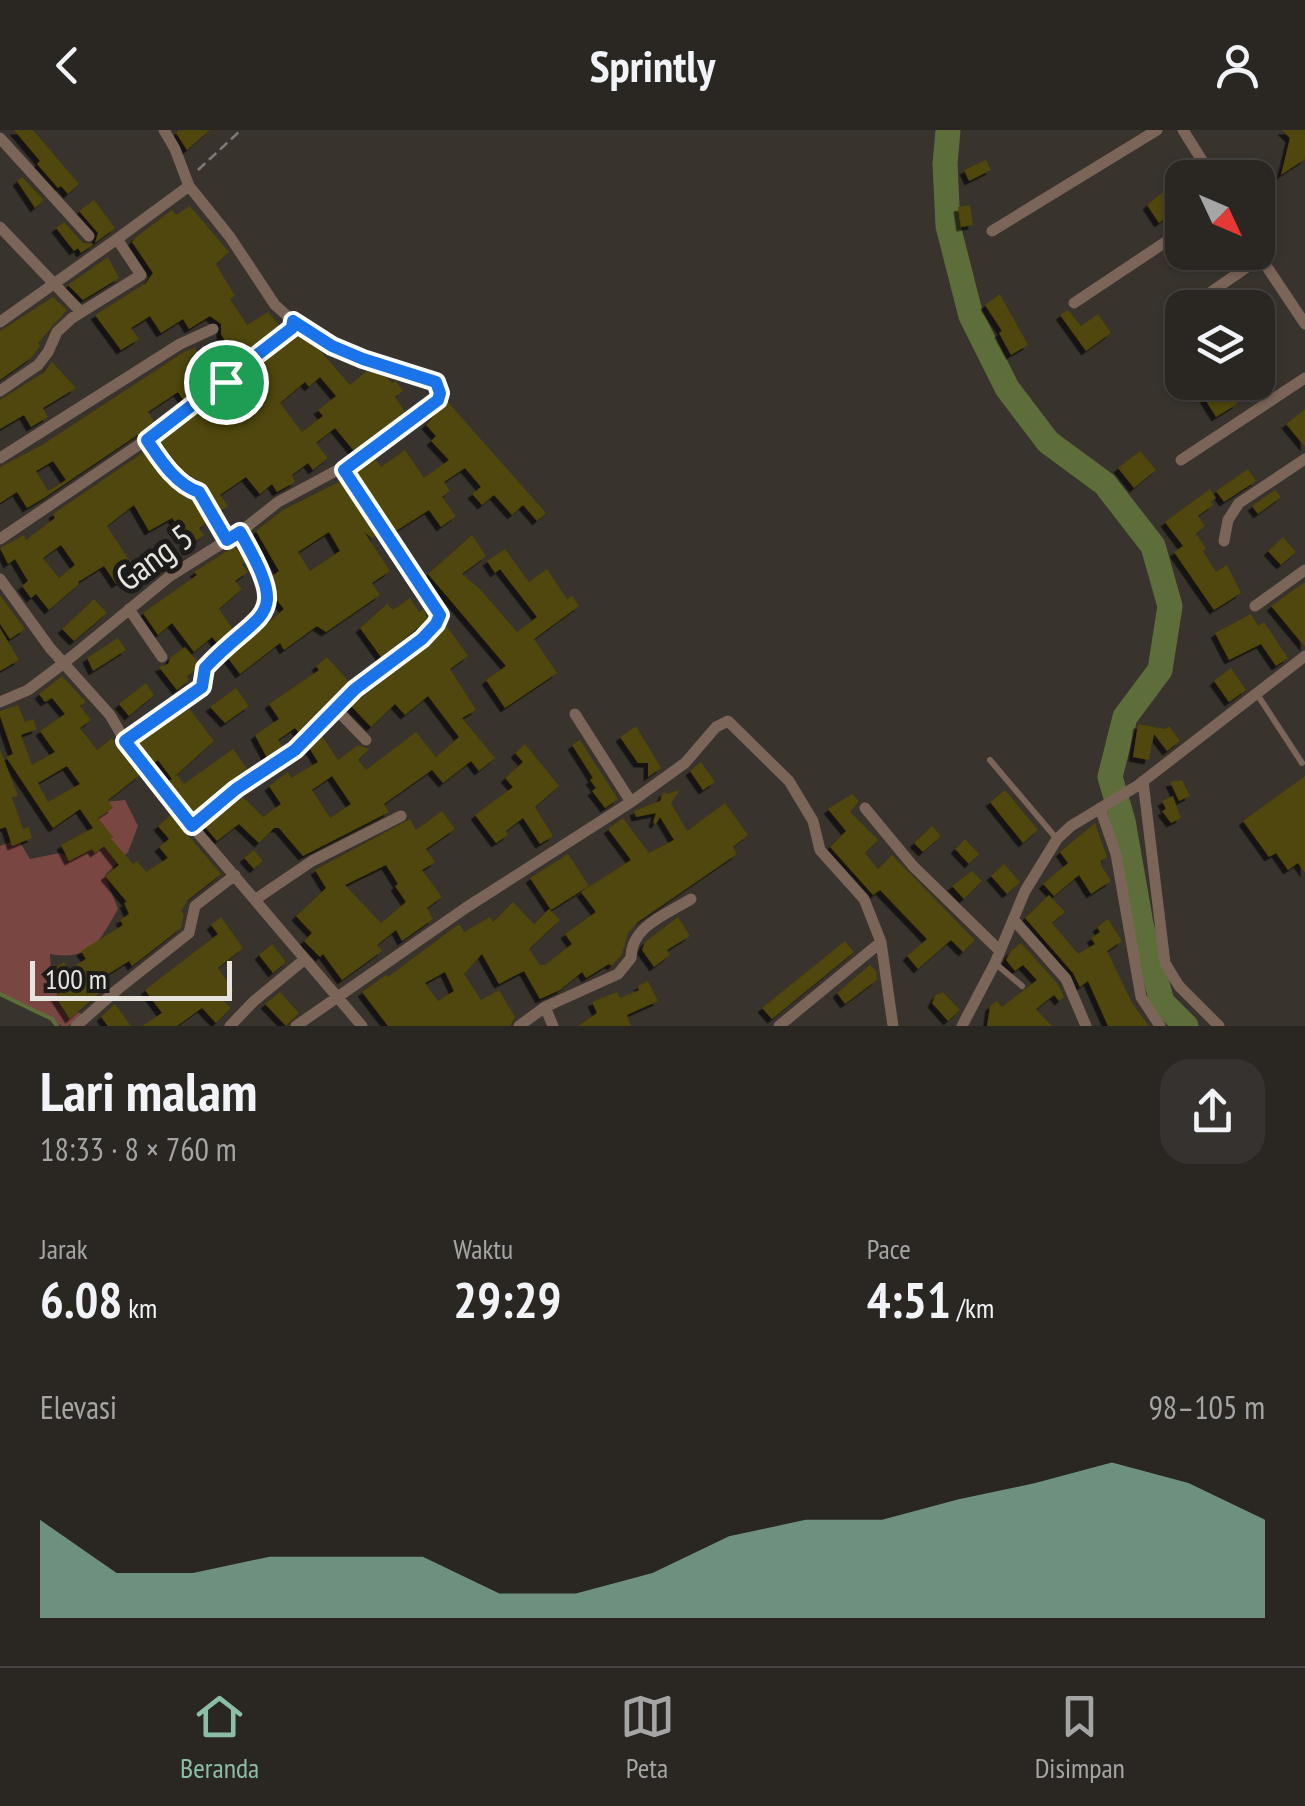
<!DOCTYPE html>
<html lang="id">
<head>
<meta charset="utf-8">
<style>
  :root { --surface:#2a2622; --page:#36322f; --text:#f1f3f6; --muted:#a5a5a5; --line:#464340; --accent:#8abfa5 }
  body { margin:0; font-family:"PT Sans Narrow",sans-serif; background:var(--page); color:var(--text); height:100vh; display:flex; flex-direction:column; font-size:38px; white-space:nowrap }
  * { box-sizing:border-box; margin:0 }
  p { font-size:32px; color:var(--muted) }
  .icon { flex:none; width:55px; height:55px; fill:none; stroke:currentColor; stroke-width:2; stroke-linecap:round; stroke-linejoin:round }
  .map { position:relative; height:896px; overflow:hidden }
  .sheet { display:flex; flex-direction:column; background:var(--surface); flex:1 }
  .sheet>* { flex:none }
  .needle { width:65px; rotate:134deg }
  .controls { position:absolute; left:1165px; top:30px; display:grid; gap:20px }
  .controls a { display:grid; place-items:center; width:110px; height:110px; border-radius:20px; background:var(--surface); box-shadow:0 2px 8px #0004,0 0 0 2px var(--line); font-size:50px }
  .scale { position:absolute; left:30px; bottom:25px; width:202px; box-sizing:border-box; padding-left:10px; border:5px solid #e7e4e0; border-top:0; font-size:28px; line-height:35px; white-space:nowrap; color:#e7e4e0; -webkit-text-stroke:8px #1d1b19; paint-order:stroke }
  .pin { position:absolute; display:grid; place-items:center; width:85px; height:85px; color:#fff; margin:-42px; border:5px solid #fff; border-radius:50%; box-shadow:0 2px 10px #0007 }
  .round { display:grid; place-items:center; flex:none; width:105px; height:105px; border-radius:30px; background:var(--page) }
  .summary { display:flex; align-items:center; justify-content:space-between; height:170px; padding:0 40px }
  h1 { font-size:55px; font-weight:800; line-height:75px }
  .figures { display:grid; grid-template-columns:repeat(3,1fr); gap:15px; height:170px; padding:10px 40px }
  .figures div { display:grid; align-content:center }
  .figures b { font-size:50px; font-weight:800 }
  .figures small { font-size:28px; font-weight:400 }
  .figures p { font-size:28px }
  .chart { height:280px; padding:20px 40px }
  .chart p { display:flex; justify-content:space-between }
  .chart svg { width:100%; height:180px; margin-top:10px; fill:var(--accent); opacity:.7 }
  header { display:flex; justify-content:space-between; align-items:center; height:130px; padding:0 40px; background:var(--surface); font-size:45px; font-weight:800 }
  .menu { display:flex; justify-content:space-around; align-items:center; height:140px; border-top:2px solid var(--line); background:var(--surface); font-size:28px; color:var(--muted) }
  .menu a { display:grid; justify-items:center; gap:5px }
  .menu .current { color:var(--accent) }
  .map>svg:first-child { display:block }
  .green { fill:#7a4642 }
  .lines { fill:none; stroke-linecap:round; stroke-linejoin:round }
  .stream { stroke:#5e6e3a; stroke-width:4 }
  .river { stroke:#5e6e3a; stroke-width:25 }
  .building { fill:#504607; fill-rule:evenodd; filter:url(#shadow) }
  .path { stroke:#7e7a75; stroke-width:2.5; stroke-dasharray:10 5; stroke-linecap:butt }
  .lane { stroke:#7b6458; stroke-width:6 }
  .street { stroke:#7b6458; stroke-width:11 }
  .route-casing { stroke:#fff; stroke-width:20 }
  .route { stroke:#1a73e8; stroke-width:12 }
  .labels { text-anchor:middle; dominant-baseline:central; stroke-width:10; stroke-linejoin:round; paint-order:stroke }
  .street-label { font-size:35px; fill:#e7e4e0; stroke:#1d1b19 }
</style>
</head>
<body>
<header><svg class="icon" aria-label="back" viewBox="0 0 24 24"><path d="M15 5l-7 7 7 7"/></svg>Sprintly<svg class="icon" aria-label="person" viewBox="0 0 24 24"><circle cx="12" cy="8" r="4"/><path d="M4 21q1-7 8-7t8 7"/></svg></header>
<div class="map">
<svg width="1305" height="896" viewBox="0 0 1305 896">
  <defs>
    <filter id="shadow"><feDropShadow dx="-4.5" dy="4.5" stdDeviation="0" flood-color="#0009"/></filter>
  </defs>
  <rect width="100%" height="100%" fill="#38332d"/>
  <!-- green -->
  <path class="green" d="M 125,670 L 138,696 L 128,722 L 105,745 L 118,779 C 99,812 91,831 50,824 L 52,857 L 82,885 L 68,896 L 62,896 L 0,864 L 0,716 L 18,709 L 30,729 L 60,723 L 73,729 L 113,707 L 98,692 L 105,672 Z"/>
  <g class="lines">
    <!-- stream -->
    <path class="stream" d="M 0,864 L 52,889 L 57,896"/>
    <!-- river -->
    <path class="river" d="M 948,0 L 945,34 L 948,96 L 971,186 L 1007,258 L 1048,312 L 1105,354 L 1153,416 L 1170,476 L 1160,540 L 1125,587 L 1110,647 L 1123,691 L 1141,794 L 1162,872 L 1186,896"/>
  </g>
  <!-- building -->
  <path class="building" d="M 14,0 L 33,0 L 79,54 L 68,64 L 61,56 L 58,58 L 37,34 L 40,31 Z
    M 179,0 L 210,0 L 187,20 L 176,3 Z
    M 1282,0 L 1305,0 L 1305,29 L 1281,45 L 1290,8 Z
    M 986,30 L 991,40 L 969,51 L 964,40 Z
    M 22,47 L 44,70 L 35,78 L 17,51 Z
    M 1163,62 L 1174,82 L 1159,93 L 1147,75 Z
    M 94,70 L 115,98 L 95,113 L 98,103 L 79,81 Z
    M 970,75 L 973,95 L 961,97 L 958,77 Z
    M 190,76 L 229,122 L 216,134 L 235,166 L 230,169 L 247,195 L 268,182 L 280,196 L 216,245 L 214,241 L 193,254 L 197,260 L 184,271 L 178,262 L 148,282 L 155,293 L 44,368 L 27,378 L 17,362 L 0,373 L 0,337 L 42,315 L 184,222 L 195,218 L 201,227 L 226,213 L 221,204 L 221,194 L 210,186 L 189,199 L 183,189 L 161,203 L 150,186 L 131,198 L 139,209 L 121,220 L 95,185 L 146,153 L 153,143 L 132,112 L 136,107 L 172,80 L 176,85 ZM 53,331 L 66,350 L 48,361 L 36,341 Z
    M 64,92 L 83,113 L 94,114 L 81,123 L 78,118 L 74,121 L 56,98 Z
    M 108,127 L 119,148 L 83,170 L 68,155 Z
    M 1000,164 L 1028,215 L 1011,225 L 999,203 L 1002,201 L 985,175 Z
    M 53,167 L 67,180 L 38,213 L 40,216 L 31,228 L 0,250 L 0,201 Z
    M 1068,180 L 1081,196 L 1098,184 L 1111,203 L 1086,221 L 1060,185 Z
    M 298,205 L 317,217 L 350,255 L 368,240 L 386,246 L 392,253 L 396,251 L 403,261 L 395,267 L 406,283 L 354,321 L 335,298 L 316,313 L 328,328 L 313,340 L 308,333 L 292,345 L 295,352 L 277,362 L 272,354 L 260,364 L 246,347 L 220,365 L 228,376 L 221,381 L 206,356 L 182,340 L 160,312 L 204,278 L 207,283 L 226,269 L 223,265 ZM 320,247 L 336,266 L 318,280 L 323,286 L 302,302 L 280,273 L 305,252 L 309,257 Z
    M 52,232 L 76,258 L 43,278 L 48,287 L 31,297 L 24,285 L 0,299 L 0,270 L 43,243 Z
    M 1213,252 L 1223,252 L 1237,274 L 1216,287 L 1200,261 Z
    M 447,271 L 546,383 L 537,391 L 523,375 L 512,385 L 494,365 L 482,375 L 472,364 L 481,357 L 465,338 L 444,352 L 450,361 L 442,367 L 456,386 L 441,397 L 429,380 L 396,401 L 357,342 L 376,330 L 381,337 L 405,320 L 424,348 L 449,330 L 431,311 L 436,306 L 426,295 Z
    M 1305,279 L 1305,317 L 1286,294 Z
    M 1140,321 L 1156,340 L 1134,358 L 1118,338 Z
    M 144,322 L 169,354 L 192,369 L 206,393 L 199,398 L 204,405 L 191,415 L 172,388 L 149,401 L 134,375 L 107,396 L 136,441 L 116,454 L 104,436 L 78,452 L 79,454 L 49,480 L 36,464 L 31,468 L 22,456 L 28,451 L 15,429 L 8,434 L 0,418 L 24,405 L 26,410 L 55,388 L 53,384 ZM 61,415 L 75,435 L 59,448 L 43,428 Z
    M 1248,339 L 1256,351 L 1224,372 L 1216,361 Z
    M 341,351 L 376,406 L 373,408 L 365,403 L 390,441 L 372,453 L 380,465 L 326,502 L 317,496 L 284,520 L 280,513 L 240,544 L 228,528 L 284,479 L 276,469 L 272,446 L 279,441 L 256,401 L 283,380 ZM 329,402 L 340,421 L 310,441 L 298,422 Z
    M 1210,359 L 1216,368 L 1211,371 L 1213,375 L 1198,386 L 1205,396 L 1196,404 L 1206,418 L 1203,421 L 1216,442 L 1227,435 L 1241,463 L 1214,480 L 1174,422 L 1183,416 L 1165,392 Z
    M 1275,360 L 1281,367 L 1258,384 L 1252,376 Z
    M 472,405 L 486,426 L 462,444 L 480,459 L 517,502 L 537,487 L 500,439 L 495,443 L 487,431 L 505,419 L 529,452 L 547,439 L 567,469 L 572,466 L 579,476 L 534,509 L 557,543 L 505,578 L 486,550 L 506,536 L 428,444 Z
    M 1283,407 L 1296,422 L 1281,435 L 1268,421 Z
    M 235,416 L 246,432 L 242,434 L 248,442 L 235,451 L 242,459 L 219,479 L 233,499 L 217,513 L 212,507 L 194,522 L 172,493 L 158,505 L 143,483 L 197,445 L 194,442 Z
    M 1305,452 L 1305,517 L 1271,476 Z
    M 0,465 L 25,499 L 10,509 L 0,494 Z
    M 410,468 L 419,482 L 424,479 L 428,490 L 378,530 L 381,527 L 360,498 L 387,474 L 393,480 Z
    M 94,469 L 107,483 L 74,511 L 62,499 Z
    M 1251,484 L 1258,496 L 1264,492 L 1288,528 L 1276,536 L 1261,514 L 1229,530 L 1215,503 Z
    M 446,495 L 468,526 L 450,539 L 476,580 L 462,588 L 495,628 L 479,641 L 471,631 L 443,653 L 432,640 L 384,674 L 389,682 L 303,726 L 279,698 L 274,698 L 259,713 L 239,694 L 217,711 L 205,697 L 243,667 L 263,687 L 281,674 L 269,656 L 288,642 L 291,648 L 318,632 L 310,619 L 322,606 L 338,630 L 358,615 L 369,619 L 358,630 L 366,640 L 416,602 L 436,627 L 459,607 L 428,566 L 405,585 L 395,574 L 371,597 L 351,576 L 428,516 ZM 332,646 L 351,674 L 330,688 L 312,660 Z
    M 0,498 L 19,530 L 0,541 Z
    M 118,508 L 126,520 L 93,541 L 87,528 Z
    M 185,517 L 198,532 L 195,540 L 187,547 L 189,550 L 177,560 L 159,537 L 168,534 L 171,527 Z
    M 327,527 L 349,552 L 299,603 L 295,598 L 278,610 L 283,617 L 267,628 L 255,605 L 279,589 L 269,574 L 319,540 L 316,536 Z
    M 1231,538 L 1246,560 L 1229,572 L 1214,551 Z
    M 62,546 L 86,572 L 80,576 L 91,590 L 80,598 L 97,620 L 112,608 L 140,645 L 108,670 L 113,678 L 98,688 L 113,707 L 111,709 L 133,734 L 137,731 L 146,742 L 168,728 L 159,717 L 169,709 L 158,696 L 171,685 L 221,744 L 188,770 L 181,781 L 184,784 L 181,798 L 132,836 L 129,831 L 97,851 L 103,860 L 70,889 L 55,866 L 63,861 L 50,841 L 64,832 L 68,840 L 86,829 L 81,821 L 123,795 L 120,790 L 129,784 L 124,773 L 127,772 L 105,746 L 119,735 L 104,716 L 95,723 L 92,719 L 69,731 L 61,715 L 93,698 L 80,679 L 53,698 L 6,627 L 13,624 L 0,586 L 0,581 L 18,575 L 25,592 L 33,589 L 37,599 L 21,605 L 32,635 L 55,622 L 40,601 L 65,584 L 52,568 L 45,572 L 39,564 ZM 67,636 L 80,654 L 48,672 L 38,653 Z
    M 146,553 L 154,565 L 129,586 L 119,574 Z
    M 236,558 L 249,576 L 225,593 L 210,577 Z
    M 189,578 L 214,611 L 173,648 L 177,645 L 184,654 L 233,619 L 248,640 L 193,683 L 169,651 L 172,649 L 158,630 L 154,633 L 139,613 Z
    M 1138,594 L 1165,599 L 1169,596 L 1180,611 L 1167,621 L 1154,604 L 1149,630 L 1133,627 Z
    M 636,596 L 661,638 L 648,647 L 648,633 L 638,633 L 620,607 Z
    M 580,610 L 618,669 L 605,678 L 592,661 L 596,658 L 590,650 L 593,648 L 572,615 Z
    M 525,614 L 559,656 L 535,677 L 553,706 L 540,714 L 523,688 L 506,701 L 508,705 L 496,713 L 475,685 L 513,657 L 505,648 L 523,632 L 515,623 Z
    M 0,619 L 18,666 L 12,667 L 23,699 L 29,697 L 32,708 L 12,716 L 6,697 L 0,699 Z
    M 701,632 L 715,652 L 703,660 L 690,641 Z
    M 1305,646 L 1305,743 L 1298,733 L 1288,740 L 1276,723 L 1269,727 L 1243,691 Z
    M 1182,650 L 1190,666 L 1179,671 L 1170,652 Z
    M 680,660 L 671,673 L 687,701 L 725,673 L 748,705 L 733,717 L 737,724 L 638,792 L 628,803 L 622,824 L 612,836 L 609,834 L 586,848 L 582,842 L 560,860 L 540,869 L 524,841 L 499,854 L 482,824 L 464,844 L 481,870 L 499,860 L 515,887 L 510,896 L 388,896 L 362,862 L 386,845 L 388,847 L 459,794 L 464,802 L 490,787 L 493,792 L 513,772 L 534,794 L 549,779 L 560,790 L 529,819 L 540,835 L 545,835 L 572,814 L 565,804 L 596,782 L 581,762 L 631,730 L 608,699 L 623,688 L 649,723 L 674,710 L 660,687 L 656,694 L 653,693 L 656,683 L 636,687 L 634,681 L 660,671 L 664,661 L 666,664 ZM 445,842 L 454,861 L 438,871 L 425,853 Z
    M 1005,660 L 1038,700 L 1023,713 L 990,672 Z
    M 852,664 L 859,671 L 850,682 L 878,710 L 865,723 L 878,739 L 892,725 L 975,810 L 963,822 L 951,810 L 918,839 L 907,826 L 927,809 L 880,760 L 873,765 L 830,717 L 846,701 L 828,679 Z
    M 1173,666 L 1181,688 L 1171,693 L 1162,681 L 1166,679 L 1162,671 Z
    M 442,681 L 455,699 L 426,719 L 435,732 L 422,740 L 442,767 L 427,778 L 433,789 L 402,811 L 396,800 L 377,815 L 382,821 L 342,850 L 323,824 L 320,827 L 304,811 L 312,803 L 296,786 L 326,758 L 315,740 L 410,689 L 416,700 ZM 386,735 L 398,754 L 395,756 L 406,772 L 381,793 L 345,755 Z
    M 1095,693 L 1107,727 L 1101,731 L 1101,735 L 1111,751 L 1091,764 L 1079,745 L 1054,766 L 1043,754 L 1068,733 L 1060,722 Z
    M 932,696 L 941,706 L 923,722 L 914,713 Z
    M 965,709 L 979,724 L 969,734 L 955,719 Z
    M 254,720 L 263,731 L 254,739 L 244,728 Z
    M 568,724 L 589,756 L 551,780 L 530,748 Z
    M 1004,734 L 1020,752 L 1007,764 L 991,746 Z
    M 972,741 L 982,751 L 964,769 L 952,756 Z
    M 1049,765 L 1065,782 L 1052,793 L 1078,824 L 1095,814 L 1091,808 L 1100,802 L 1097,797 L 1108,789 L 1122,811 L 1107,821 L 1132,873 L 1149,896 L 1108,896 L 1088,851 L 1080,857 L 1073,843 L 1025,788 Z
    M 221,787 L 243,818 L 218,838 L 234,861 L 222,869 L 231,878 L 216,893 L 202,878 L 177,896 L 142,896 L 162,883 L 145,860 L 218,804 L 211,795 Z
    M 678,787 L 690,806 L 667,820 L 670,825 L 654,837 L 642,820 L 645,812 Z
    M 845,811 L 854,822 L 772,889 L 762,878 Z
    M 1021,813 L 1058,854 L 1064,867 L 1059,871 L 1054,865 L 1036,879 L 1052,896 L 987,896 L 990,876 L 997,871 L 1002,877 L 1037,850 L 1023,835 L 1015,841 L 1006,830 L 1010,822 Z
    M 272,814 L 286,832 L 273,843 L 259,825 Z
    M 870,835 L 876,841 L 877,850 L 845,874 L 837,863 Z
    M 648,851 L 658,871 L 627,885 L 631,896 L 578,896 L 597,883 L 592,872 L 617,862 L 620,868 L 639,860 L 638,856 Z
    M 280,862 L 299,883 L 286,896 L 265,874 Z
    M 943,862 L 960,880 L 948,891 L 932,873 L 936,865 Z
    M 115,874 L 131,896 L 108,896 L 101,887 Z"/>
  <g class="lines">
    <!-- path -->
    <path class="path" d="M 198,40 L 241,0"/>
    <!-- lane -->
    <path class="lane" d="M 1257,564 L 1302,633
      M 990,630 L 1056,708
      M 996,834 L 1022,856"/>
    <!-- street -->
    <path class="street" d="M 1183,0 L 1213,48
      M 0,8 L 89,106
      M 0,97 L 81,182
      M 992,101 L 1157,0
      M 1257,122 L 1305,194
      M 1074,173 L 1182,101
      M 1188,178 L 1260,128
      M 0,192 L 117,109
      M 0,261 L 38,235 L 48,222 L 57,202 L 72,188 L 141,145 L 117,109 L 189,56
      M 147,310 C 160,329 175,354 199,362 L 227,410
      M 0,328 L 180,214 L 213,199
      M 1181,330 L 1305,248
      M 0,409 L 165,297 L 292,198 L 293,191 L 275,175 L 230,107 L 189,56 L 175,19 L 164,0
      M 1224,411 L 1228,390 L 1239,373 L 1305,329
      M 0,449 L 50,518 L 110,585 L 125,611 L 192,696 L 362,896
      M 1255,476 L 1305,440
      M 129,479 L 162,527
      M 0,572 L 28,560 L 64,533 L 170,446 L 240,402 L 278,372 L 371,322 L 438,270 L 440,263 L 436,252 L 363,229 L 333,215 L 293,191
      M 337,580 L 366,610
      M 575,584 L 631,672
      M 125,611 L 203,557 L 205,538 C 263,476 292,492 240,402
      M 1143,651 L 1165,833 L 1179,856 L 1219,896
      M 865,678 L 913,736 L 1000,821
      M 1100,678 L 1116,724 L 1141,867 L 1160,896
      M 192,696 L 237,659 L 295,620 L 355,559 L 422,509 L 436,495 L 439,485 L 344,339
      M 256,769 L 312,731 L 401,686
      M 1013,789 L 1066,849 L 1086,896
      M 545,877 L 553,896
      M 76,896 L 118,859 L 189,803 L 195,776 L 235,745
      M 230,896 L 254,871 L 305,829
      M 296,896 L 467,777 L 631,672 L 685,633 L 716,597 L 728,591 L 789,651 L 813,691 L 820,720 L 864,769 L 881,812 L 893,896
      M 519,896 L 545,877 L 618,844 L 631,828 C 631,796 667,784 691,769
      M 779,896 L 881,812
      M 962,896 L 995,833 L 1025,761 L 1057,709 L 1071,696 L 1137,656 L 1305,526"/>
  </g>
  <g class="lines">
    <defs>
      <path id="route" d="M 293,191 L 332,216 L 363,229 L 436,252 L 440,263 L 438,270 L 344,340 L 440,485 L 436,494 L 422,509 L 355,559 L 295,620 L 236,659 L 192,696 L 125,611 L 202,557 L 205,538 C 263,476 292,493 240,402 L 227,410 L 199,362 C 175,354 160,329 147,310 L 292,198 Z"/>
    </defs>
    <!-- route casing -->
    <use href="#route" class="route-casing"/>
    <!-- route -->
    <use href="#route" class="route"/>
  </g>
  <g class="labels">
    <!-- street labels -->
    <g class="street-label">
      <text transform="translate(154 427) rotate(-36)">Gang 5</text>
    </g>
  </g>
</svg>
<div class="controls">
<a><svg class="needle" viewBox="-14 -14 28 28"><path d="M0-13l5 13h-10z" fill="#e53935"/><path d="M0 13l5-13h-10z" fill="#a5a5a5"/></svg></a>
<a><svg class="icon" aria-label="layers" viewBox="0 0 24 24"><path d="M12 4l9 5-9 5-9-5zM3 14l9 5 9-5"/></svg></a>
</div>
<div class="scale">100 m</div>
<div class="pin" style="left:226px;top:252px;background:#1e9e55"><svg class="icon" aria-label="arrive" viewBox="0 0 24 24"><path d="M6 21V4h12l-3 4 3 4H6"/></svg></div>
</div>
<section class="sheet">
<div class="summary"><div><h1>Lari malam</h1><p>18:33 · 8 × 760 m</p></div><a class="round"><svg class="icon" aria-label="share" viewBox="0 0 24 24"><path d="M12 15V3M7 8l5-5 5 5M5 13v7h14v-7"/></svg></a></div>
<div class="figures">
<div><p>Jarak</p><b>6.08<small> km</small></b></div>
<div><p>Waktu</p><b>29:29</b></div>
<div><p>Pace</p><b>4:51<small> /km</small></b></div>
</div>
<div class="chart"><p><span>Elevasi</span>98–105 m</p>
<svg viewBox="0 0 160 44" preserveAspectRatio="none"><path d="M0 44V20L10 33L20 33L30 29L40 29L50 29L60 38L70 38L80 33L90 24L100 20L110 20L120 15L130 11L140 6L150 11L160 20V44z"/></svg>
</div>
</section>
<nav class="menu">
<a class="current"><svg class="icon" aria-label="home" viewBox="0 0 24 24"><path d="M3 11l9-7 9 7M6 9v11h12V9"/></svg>Beranda</a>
<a><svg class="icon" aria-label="map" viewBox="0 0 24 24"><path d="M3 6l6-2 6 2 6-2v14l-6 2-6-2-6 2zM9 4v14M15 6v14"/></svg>Peta</a>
<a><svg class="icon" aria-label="saved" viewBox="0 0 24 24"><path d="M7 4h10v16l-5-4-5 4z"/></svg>Disimpan</a>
</nav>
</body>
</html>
